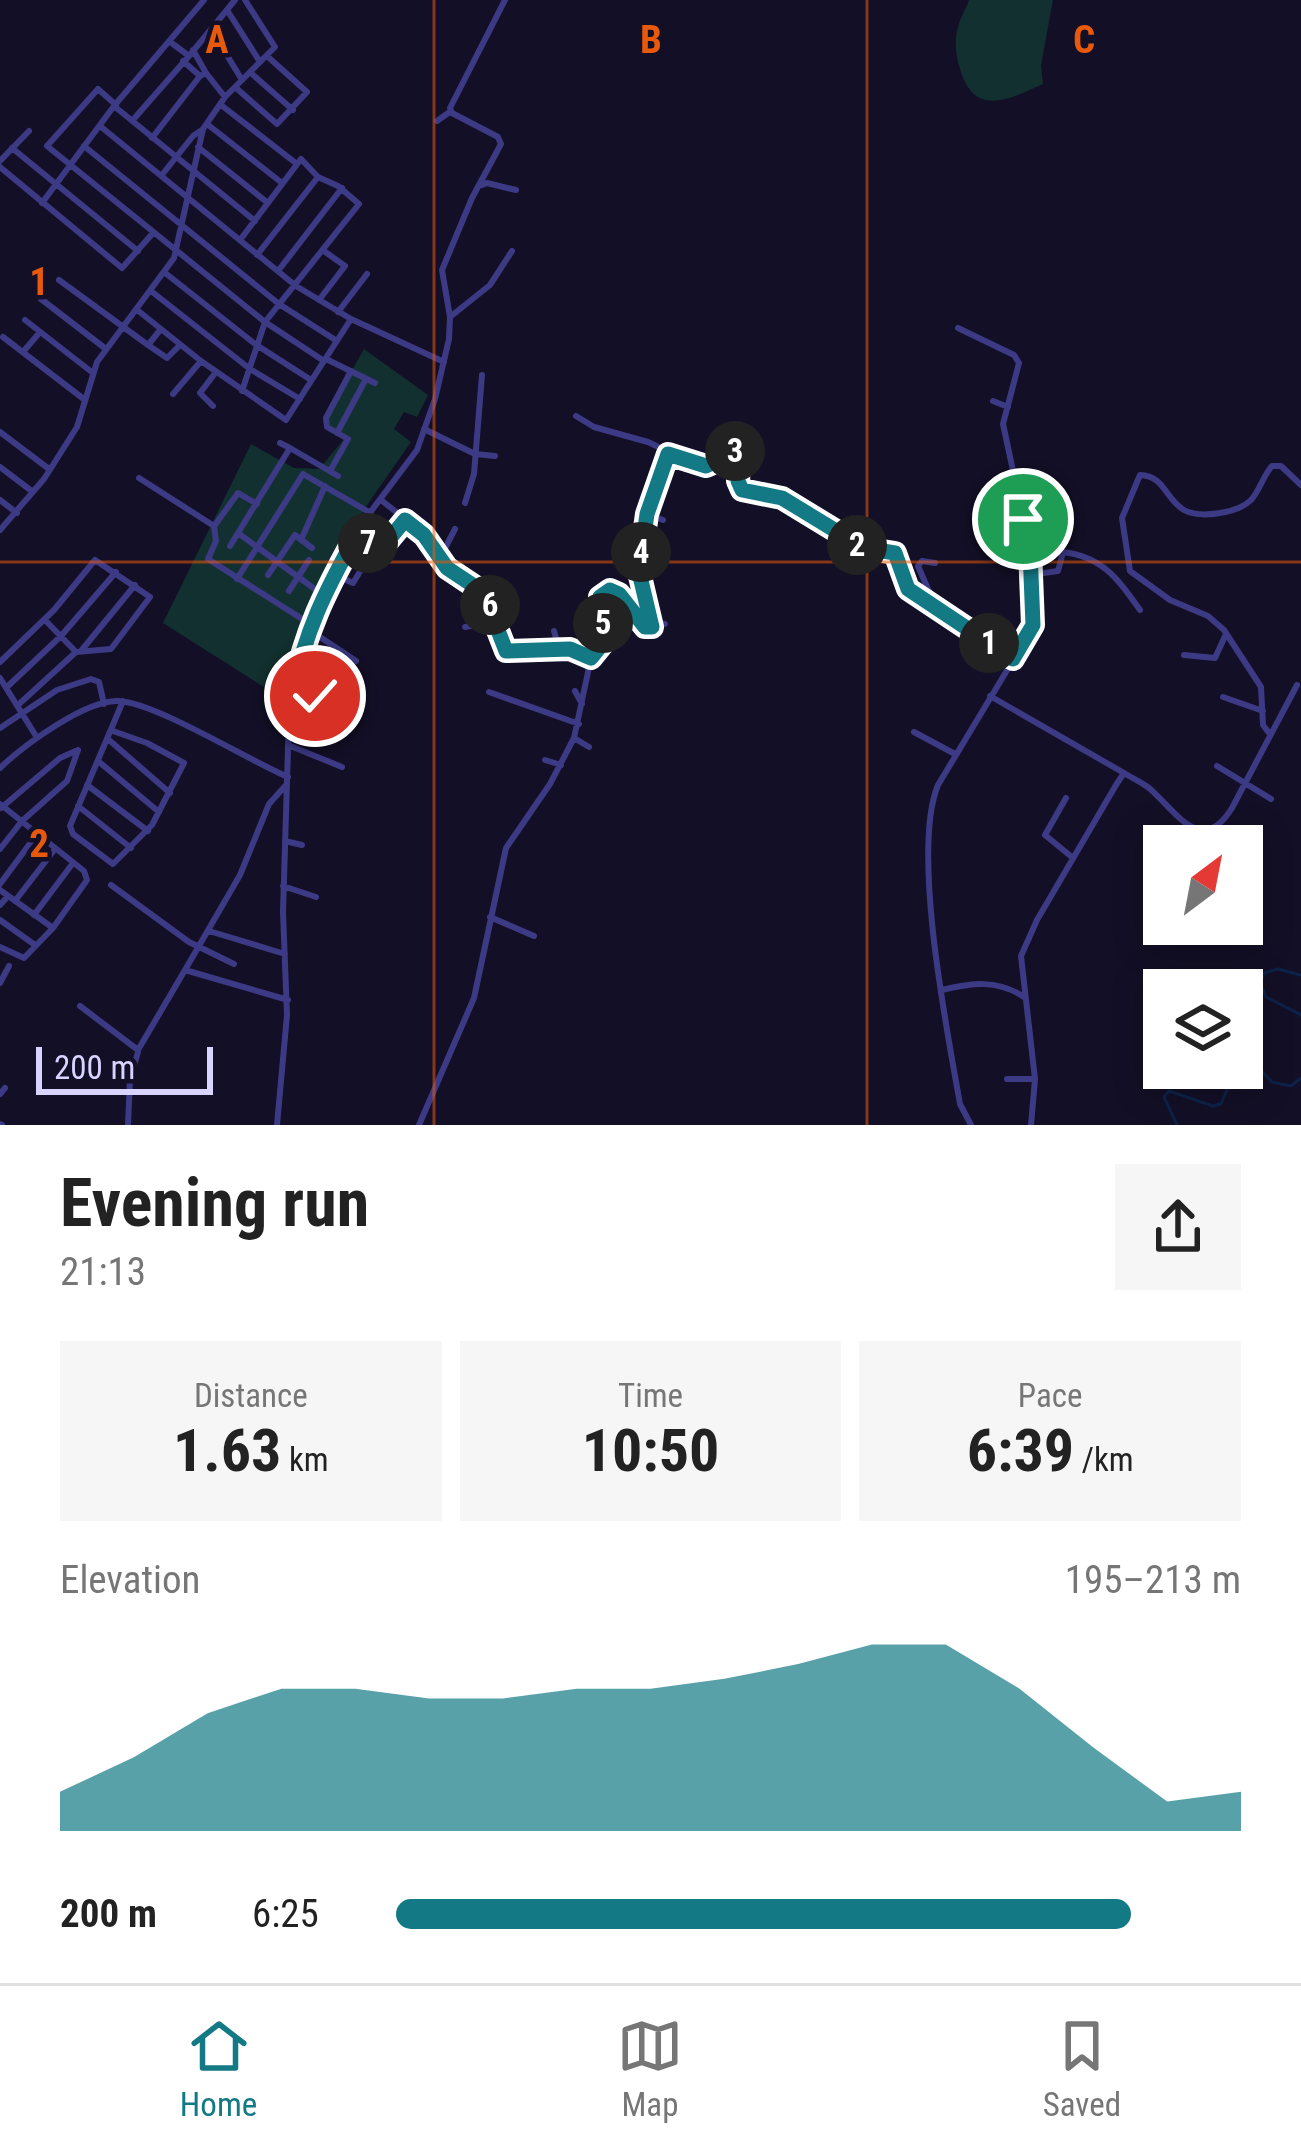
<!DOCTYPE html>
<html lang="en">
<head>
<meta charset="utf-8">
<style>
  :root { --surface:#fff; --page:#f6f6f6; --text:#222; --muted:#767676; --line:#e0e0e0; --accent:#137a85 }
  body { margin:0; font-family:"Roboto Condensed",sans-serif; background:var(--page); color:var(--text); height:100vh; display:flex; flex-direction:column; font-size:45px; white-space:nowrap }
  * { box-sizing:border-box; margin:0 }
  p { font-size:39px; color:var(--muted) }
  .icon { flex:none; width:66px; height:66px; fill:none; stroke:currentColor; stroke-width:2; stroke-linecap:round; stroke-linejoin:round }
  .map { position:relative; height:1125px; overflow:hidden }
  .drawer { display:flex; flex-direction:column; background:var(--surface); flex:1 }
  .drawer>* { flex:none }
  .needle { width:78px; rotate:32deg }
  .controls { position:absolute; left:1143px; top:825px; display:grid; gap:24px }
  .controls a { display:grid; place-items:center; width:120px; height:120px; border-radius:0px; background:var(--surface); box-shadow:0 6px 30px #0003; font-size:60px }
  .scale { position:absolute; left:36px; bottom:30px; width:177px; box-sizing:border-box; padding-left:12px; border:6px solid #d9d4ff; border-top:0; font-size:33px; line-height:42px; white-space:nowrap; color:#d9d4ff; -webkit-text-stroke:9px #130f26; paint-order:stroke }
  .pin { position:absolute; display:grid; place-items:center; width:102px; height:102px; color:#fff; margin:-51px; border:6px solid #fff; border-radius:50%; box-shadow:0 3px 12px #0007 }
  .km { position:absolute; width:60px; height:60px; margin:-30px; border-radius:50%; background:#222; color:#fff; font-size:33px; line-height:60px; text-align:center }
  .round { display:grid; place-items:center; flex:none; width:126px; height:126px; border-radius:0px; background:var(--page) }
  .summary { display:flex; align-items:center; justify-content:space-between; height:204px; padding:0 60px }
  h1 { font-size:66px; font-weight:700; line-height:90px }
  .stats { display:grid; grid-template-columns:repeat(3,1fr); gap:18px; height:204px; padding:12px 60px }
  .stats div { display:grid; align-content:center; border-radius:0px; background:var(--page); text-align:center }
  .stats b { font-size:60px; font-weight:700 }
  .stats small { font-size:33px; font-weight:400 }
  .stats p { font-size:33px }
  .chart { height:336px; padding:24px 60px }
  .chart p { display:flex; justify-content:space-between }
  .chart svg { width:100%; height:216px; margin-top:12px; fill:var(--accent); opacity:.7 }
  ul { padding:0 60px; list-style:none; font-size:39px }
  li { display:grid; grid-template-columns:192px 144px 1fr; align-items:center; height:90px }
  li i { height:30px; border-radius:15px; background:var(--accent) }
  .menu { display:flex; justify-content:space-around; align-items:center; height:168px; border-top:3px solid var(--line); background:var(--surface); font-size:33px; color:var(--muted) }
  .menu a { display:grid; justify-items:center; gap:6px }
  .menu .active { color:var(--accent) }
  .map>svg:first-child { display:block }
  .green { fill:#12302f }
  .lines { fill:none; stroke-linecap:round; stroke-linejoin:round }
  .stream { stroke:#0c2248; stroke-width:3 }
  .street { stroke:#3d3a85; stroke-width:6 }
  .route-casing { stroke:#fff; stroke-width:24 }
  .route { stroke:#137a85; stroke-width:15 }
  .grid { fill:none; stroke:#e8590c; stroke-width:3; stroke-opacity:0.55 }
  .grid-label { font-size:39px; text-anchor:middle; font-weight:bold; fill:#e8590c; stroke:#130f26; stroke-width:9; stroke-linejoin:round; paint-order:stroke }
</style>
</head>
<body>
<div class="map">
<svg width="1301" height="1125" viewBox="0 0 1301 1125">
  <rect width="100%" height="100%" fill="#130f26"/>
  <!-- green -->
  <path class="green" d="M 969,0 L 1053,0 L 1041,65 L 1043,84 C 1012,98 977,117 962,75 C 957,60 953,44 958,27 C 960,18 966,9 969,0 Z
    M 364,349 L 428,395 L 417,417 L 404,412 L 394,429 L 411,442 L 365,508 L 270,691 L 163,623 L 251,444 L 294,468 L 319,469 L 345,438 L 323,422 Z"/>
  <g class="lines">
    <!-- stream -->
    <path class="stream" d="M 1301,975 L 1278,969 L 1264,973 L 1260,982 L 1266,997 L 1301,1015
      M 1177,1125 L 1164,1097 L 1169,1091 L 1213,1106 L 1221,1104 L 1232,1079 L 1259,1068 L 1272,1082 L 1291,1086 L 1301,1078"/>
    <!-- street -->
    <path class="street" d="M 227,10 L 260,62
      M 211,29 L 242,80
      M 169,41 L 189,56 L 235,0
      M 193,50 L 206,73
      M 183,61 L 200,76 L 206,73 L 225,97
      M 251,73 L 293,110
      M 235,87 L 277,124 L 307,92 L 267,56
      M 116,105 L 98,89 L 47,146 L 265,322 L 324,361
      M 221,105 L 297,164
      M 114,106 L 255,221
      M 132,121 L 189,56
      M 437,121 L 451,111
      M 207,124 L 282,183
      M 100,126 L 296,286 L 351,319 L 444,362
      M 152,138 L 200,76
      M 84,146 L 279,304 L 337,341
      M 198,147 L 268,203
      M 12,148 L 138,251
      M 0,161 L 29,131
      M 0,167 L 122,268 L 153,233
      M 161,176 L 193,136 L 202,130
      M 482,185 L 487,183 L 516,190
      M 42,203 L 114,106 L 204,0
      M 240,240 L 301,159 L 318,177 L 338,186 L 359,204 L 265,322 L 242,391
      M 257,255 L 318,177
      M 278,271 L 342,188
      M 164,272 L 255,344 L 311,380
      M 59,280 L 148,345 L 161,329
      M 151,291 L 250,369 L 300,399
      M 41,299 L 106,349
      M 319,300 L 345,266 L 324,251
      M 136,309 L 201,361 L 286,420 L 351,319
      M 338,312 L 367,274
      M 450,317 L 490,285 L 512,251
      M 25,320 L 93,373
      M 958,328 L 1014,355 L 1019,363 L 1003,424 L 1030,550 L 1033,627 L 938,785 C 911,850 947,1030 960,1104 L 971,1125
      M 3,337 L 85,400
      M 148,345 L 167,358 L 180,345
      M 23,352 L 40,332
      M 326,359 L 375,383
      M 173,394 L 201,361
      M 993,401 L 1008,407
      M 213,406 L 200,393 L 216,372
      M 576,416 L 594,427 L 648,442 L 698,466 L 715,464 L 739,451 L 738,481 L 742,490 L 782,498 L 864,548 L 895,553 L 908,589 L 1013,659
      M 424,429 L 475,454 L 495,456
      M 0,432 L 49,469
      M 337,433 L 366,379
      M 290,448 L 338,476
      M 0,467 L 33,492
      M 330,471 L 348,439 L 327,427 L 326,418 L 351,371
      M 139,478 L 214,526 L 216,541 L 208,559 L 310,624
      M 0,500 L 17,513
      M 381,500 L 424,534 L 448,570 L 483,592 L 506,651 L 570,649 L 591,658
      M 465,503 L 474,474 L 482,375
      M 647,514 L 663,520
      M 215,525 L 238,493 L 257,504
      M 0,530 L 44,479 L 77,427 L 97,362 L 174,258 L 203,129 L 225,97 L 275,47 L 245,0
      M 238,533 L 290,448 L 280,443
      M 1012,533 L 1026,534
      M 301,540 L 325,486
      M 353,541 L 364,547 L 371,539 L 384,544 L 405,520
      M 230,546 L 238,533 L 323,595
      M 440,558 L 455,529
      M 268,575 L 295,535 L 312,548
      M 335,575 L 353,583 L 361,570
      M 1029,575 L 1058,571 L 1063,552 C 1103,557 1118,579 1140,610
      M 237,579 L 303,474 L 369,512
      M 289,591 L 309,560
      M 929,604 L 931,596 L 918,566 L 922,561 L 935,563
      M 494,612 L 508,611
      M 45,620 L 76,652
      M 654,622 L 639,572 L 647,514 L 668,454
      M 465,627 L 497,621
      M 308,629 L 356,661
      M 554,631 L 556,638 L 567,647
      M 81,651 L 135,585
      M 1184,655 L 1215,658 L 1226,634
      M 0,662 L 54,610 L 95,560 L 150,597 L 111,649 L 76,652 L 18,705
      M 0,678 L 36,736
      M 7,687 L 61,636 L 116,572
      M 293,691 L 316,696 L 320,673
      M 575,691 L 582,704
      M 489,692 L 579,724
      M 990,696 L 1124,773
      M 1223,697 L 1263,711
      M 0,728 L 57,690 L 91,679 L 99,682 L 104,704
      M 113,731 L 147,743 L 184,763 L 152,825 L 113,864 L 73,834 L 70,826 L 123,701
      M 914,732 L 955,754
      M 1269,733 L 1263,725 L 1261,687 L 1224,630 L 1208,616 L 1170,600 L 1130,571 L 1122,518 L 1140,475 C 1165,476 1165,499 1184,510 C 1200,519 1238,513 1251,500 C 1260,490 1263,476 1272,466 L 1281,466 L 1301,485
      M 574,738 L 589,747
      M 109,740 L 170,793
      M 288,745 L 342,767
      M 545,760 L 561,765
      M 98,761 L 159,812
      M 1217,766 L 1271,799
      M 0,768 C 23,746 86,699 119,701 C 156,703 248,760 288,777
      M 87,785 L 148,831
      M 1066,798 L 1045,835 L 1073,858
      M 0,804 L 84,871 L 87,880 L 53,928 L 24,958 L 0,947
      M 78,806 L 131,848
      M 1,808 L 60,758 L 78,750
      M 285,841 L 302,845
      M 0,849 L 22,821 L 67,781 L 78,750
      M 0,884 L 37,834
      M 111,885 L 189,942 L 234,964
      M 283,886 L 316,897
      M 0,890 L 53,928
      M 15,901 L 55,849
      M 0,905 L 8,896
      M 34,915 L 73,863
      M 490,917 L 534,936
      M 0,920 L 35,945
      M 209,931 L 285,954
      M 185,970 L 240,875 L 269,804 L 286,785
      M 0,983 L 9,966
      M 942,990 C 972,983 997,979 1024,997
      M 80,1006 L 138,1050 L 185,970 L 288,1000
      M 1007,1079 L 1035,1079
      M 0,1094 L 5,1088
      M 0,1124 L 2,1125
      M 128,1125 L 130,1079 L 138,1052
      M 277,1125 L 287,1015 L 283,912 L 289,716 L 297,673 L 310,624 L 323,595 L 363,522 L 417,450 L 435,399 L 449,339 L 450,317 L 442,270 L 472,198 L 501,144 L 498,137 L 452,113 L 450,108 L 505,0
      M 419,1125 L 474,998 L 506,848 L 550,784 L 574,738 L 591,658 L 603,642 L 602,594 L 610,590 L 619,594 L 645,627 L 650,628 L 654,622 L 665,624
      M 1031,1125 L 1035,1079 L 1021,956 L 1037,920 L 1116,785 L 1124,773 C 1132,778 1141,782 1149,788 C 1175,810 1201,858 1232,808 L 1297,685"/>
  </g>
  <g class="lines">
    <defs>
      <path id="route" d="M 315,696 L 293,691 C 306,630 324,594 353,541 L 364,547 L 370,539 L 386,543 L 405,520 L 424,535 L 447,568 L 483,592 L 506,651 L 570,649 L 591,658 L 604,642 L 600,597 L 610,590 L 619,594 L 645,627 L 652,627 L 639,572 L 647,514 L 668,454 L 706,466 L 740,451 L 738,481 L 742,490 L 782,498 L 864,548 L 895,553 L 908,589 L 1013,659 L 1033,625 L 1030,550 L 1023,519"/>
    </defs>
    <!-- route casing -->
    <use href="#route" class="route-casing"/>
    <!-- route -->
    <use href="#route" class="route"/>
  </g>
  <!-- grid -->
  <path class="grid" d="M 434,0 L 434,1125M 867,0 L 867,1125M 0,562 L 1301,562"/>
  <g class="grid-label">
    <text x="217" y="53">A</text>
    <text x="651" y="53">B</text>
    <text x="1084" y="53">C</text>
    <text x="39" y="295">1</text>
    <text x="39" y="857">2</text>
  </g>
</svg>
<div class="controls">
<a><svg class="needle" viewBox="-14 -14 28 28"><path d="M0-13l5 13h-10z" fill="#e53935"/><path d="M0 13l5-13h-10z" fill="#767676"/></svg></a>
<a><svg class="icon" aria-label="layers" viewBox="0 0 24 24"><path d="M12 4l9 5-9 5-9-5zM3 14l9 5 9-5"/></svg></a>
</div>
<div class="scale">200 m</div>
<div class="pin" style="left:1023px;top:519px;background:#1e9e55"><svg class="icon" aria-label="arrive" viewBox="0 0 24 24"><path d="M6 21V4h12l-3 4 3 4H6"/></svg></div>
<div class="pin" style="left:315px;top:696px;background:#d93025"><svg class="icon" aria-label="check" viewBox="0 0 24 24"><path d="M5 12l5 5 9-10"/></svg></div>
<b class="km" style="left:989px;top:643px">1</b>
<b class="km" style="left:857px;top:545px">2</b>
<b class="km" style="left:735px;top:451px">3</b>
<b class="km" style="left:641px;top:552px">4</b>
<b class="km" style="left:603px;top:623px">5</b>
<b class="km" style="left:490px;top:605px">6</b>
<b class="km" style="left:368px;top:543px">7</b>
</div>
<section class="drawer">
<div class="summary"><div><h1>Evening run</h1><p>21:13</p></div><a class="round"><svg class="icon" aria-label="share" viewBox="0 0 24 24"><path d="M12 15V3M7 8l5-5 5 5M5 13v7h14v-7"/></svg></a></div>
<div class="stats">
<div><p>Distance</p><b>1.63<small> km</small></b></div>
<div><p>Time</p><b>10:50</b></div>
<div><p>Pace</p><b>6:39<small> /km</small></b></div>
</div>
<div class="chart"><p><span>Elevation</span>195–213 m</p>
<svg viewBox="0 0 160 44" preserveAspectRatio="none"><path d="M0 44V36L10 29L20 20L30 15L40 15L50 17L60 17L70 15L80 15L90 13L100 10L110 6L120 6L130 15L140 27L150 38L160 36V44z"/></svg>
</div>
<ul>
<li><b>200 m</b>6:25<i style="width:87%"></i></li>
</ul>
</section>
<nav class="menu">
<a class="active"><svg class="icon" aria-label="home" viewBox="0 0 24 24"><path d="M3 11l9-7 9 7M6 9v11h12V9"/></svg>Home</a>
<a><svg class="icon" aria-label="map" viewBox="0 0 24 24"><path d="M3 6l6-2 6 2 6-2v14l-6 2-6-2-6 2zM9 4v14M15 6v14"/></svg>Map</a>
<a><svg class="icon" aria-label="saved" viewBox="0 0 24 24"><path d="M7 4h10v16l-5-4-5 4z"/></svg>Saved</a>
</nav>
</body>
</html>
